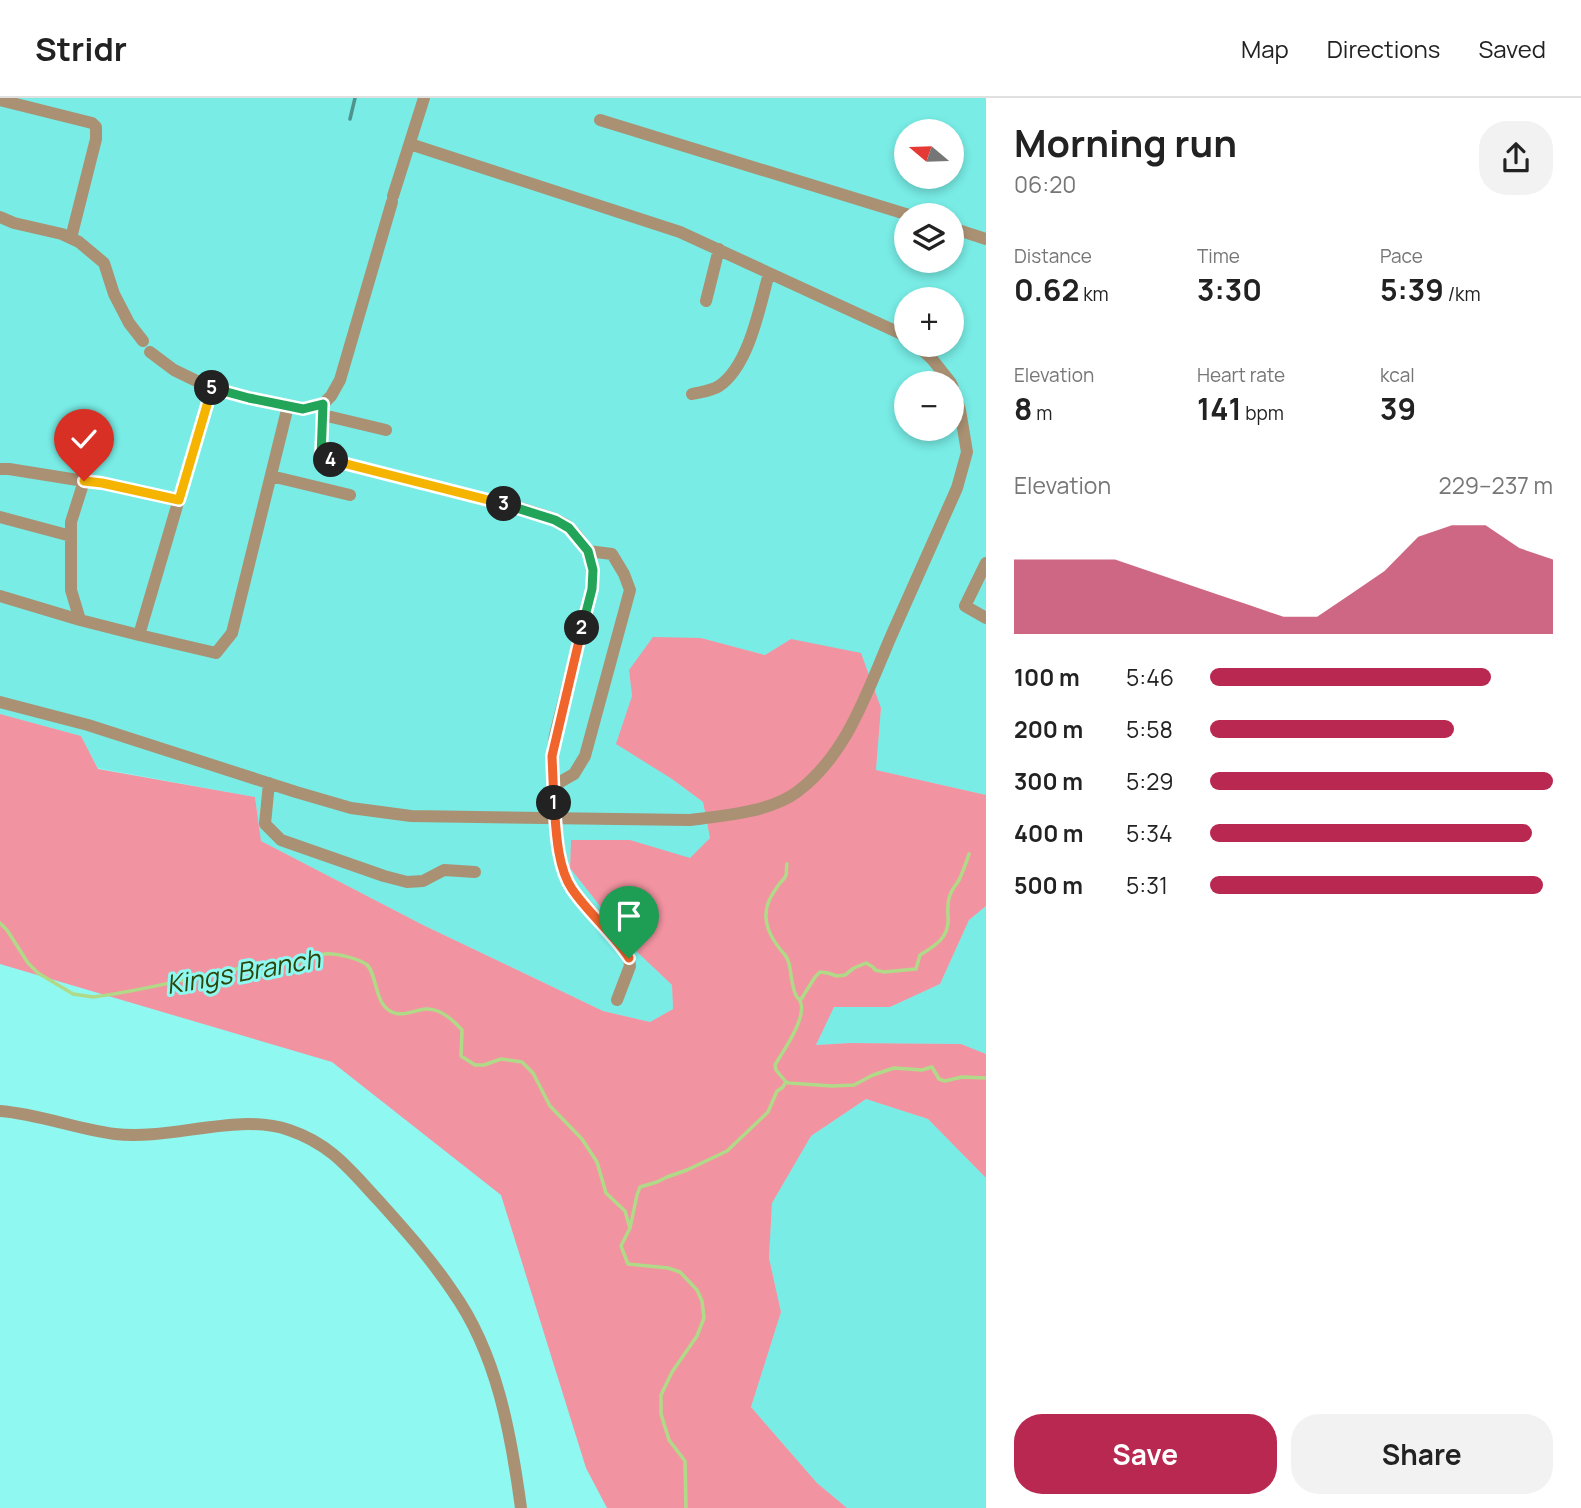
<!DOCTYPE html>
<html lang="en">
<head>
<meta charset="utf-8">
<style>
  :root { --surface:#fff; --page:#f2f2f2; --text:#222; --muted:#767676; --line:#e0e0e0; --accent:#b92851 }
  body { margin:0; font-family:Manrope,sans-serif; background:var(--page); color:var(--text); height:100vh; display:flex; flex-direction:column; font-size:26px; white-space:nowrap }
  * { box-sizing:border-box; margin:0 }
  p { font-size:23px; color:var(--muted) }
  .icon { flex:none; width:38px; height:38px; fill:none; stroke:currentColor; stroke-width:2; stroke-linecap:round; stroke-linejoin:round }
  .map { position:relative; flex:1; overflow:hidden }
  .sheet { display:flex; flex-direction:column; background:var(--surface); width:595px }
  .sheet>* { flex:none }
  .needle { width:46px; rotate:289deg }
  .fabs { position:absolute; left:894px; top:21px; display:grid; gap:14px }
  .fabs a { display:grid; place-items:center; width:70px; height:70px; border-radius:50%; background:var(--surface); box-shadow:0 4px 10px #0003; font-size:35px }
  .pin { position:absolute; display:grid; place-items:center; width:60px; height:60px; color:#fff; margin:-72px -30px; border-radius:50% 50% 50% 0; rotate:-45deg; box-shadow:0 0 7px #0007 }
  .pin .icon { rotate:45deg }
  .km { position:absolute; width:35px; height:35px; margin:-18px; border-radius:50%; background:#222; color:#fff; font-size:19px; line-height:35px; text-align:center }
  .round { display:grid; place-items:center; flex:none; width:74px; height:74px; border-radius:28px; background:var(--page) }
  .headline { display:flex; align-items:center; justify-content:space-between; height:119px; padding:0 28px }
  h1 { font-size:38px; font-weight:700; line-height:52px }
  .metrics { display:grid; grid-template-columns:repeat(3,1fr); gap:10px; height:119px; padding:7px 28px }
  .metrics div { display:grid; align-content:center }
  .metrics b { font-size:30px; font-weight:700 }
  .metrics small { font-size:19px; font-weight:400 }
  .metrics p { font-size:19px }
  .chart { height:196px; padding:14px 28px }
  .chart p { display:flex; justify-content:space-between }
  .chart svg { width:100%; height:126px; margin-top:7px; fill:var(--accent); opacity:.7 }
  .action { display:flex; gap:14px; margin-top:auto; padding:14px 28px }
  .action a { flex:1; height:80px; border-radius:28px; background:var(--accent); color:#fff; font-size:28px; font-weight:700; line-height:80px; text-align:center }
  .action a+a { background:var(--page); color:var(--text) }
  ul { padding:0 28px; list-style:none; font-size:23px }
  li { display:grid; grid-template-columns:112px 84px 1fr; align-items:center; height:52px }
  li i { height:18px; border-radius:9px; background:var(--accent) }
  header { display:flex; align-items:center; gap:42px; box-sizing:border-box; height:98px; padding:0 35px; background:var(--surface); border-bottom:2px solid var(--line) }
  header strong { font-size:33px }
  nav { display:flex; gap:38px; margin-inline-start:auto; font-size:24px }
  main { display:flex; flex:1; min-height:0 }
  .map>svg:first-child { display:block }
  .built { fill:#78ece5; fill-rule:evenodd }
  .forest { fill:#f293a1 }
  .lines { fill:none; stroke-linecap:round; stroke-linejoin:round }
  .stream { stroke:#b1da88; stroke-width:3.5 }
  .minor { stroke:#ab9173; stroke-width:12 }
  .rail { stroke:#4f938f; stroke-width:3.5 }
  .split-1-casing { stroke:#fff; stroke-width:14 }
  .split-2-casing { stroke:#fff; stroke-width:14 }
  .split-3-casing { stroke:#fff; stroke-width:14 }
  .split-4-casing { stroke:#fff; stroke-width:14 }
  .split-5-casing { stroke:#fff; stroke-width:14 }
  .split-6-casing { stroke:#fff; stroke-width:14 }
  .split-1 { stroke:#f0652b; stroke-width:9 }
  .split-2 { stroke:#f0652b; stroke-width:9 }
  .split-3 { stroke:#22a559; stroke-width:9 }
  .split-4 { stroke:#f5b400; stroke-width:9 }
  .split-5 { stroke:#22a559; stroke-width:9 }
  .split-6 { stroke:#f5b400; stroke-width:9 }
  .labels { text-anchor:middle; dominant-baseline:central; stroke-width:6; stroke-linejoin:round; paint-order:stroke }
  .water-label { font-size:26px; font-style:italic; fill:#2d460c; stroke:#8ff8f1 }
</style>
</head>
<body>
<header>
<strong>Stridr</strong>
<nav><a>Map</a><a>Directions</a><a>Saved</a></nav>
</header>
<main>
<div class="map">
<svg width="986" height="1410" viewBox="0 0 986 1410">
  <rect width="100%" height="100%" fill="#8ff8f1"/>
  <!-- built -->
  <path class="built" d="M 0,0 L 986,0 L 986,697 L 876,672 L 881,610 L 791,541 L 765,557 L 701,540 L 629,572 L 632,598 L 617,645 L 672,681 L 703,704 L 710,740 L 690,761 L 630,742 L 571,743 L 570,770 L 634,851 L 672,887 L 673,911 L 650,924 L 603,913 L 423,827 L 261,743 L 255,699 L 98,670 L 81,638 L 0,616 ZM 906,33 L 952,33 L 952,79 L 906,79 ZM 906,117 L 952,117 L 952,163 L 906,163 ZM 906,201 L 952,201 L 952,247 L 906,247 ZM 906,285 L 952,285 L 952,331 L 906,331 Z
    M 986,808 L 986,956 L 961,946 L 850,945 L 816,947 L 834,909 L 890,909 L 940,886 L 969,822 Z
    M 866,1001 L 928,1021 L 986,1080 L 986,1410 L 847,1410 L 817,1385 L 751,1309 L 781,1214 L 769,1160 L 772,1105 L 811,1038 Z"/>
  <!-- forest -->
  <path class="forest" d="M 653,539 L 701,540 L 765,557 L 791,541 L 861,555 L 881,610 L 876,672 L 986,697 L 986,808 L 969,822 L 940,886 L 890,909 L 834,909 L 816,947 L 850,945 L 961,946 L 986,956 L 986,1080 L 928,1021 L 866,1001 L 811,1038 L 772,1105 L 769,1160 L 781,1214 L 751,1309 L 817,1385 L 847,1410 L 607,1410 L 586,1370 L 501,1097 L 332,964 L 0,866 L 0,616 L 81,638 L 98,671 L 255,699 L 261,743 L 423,827 L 603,913 L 650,924 L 673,911 L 672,887 L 634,851 L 570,770 L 571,742 L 630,742 L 690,760 L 710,740 L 703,704 L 672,681 L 616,646 L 632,598 L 629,572 Z"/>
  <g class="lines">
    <!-- stream -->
    <path class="stream" d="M 787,766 C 786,769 787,773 786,777 C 786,779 782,783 780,785 C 772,796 765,806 766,820 C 767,834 776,847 785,857 C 791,864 790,875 792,883 C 793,888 794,895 797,899 C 798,900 799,901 800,903 C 808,919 783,953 775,967 L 776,972 L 786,984 L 789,985 L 832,988 L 854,987 L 873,977 L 894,970 L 922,972 L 932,969 L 939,981 L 945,983 L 962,979 L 986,980
      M 0,825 L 7,832 L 28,865 L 38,875 L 73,896 L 93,899 C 143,893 191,879 241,870 C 260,866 281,867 299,864 C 308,862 316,857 325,856 C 336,855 356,860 366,866 C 377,874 374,904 390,913 C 401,920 414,912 426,911 C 440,910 454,923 462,932 L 461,958 L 475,967 L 484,967 L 501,961 L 522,964 L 533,975 L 550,1008 L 582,1041 L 597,1064 L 606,1095 L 625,1113 L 630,1130
      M 800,903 L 815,879 L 820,874 L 828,875 L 837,878 L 845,877 L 854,870 L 866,865 L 873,869 L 875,872 L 884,874 L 916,871 L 920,857 C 935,848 950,839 948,819 C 948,811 947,805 950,797 C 952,791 956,787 959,782 C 963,774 966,765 969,756
      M 686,1410 L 685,1363 L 669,1342 L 661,1316 L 661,1297 L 672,1274 L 697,1238 L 704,1220 L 702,1203 L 697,1192 L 680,1174 L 668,1170 L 628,1166 L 621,1148 L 630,1130 L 637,1097 L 640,1089 L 657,1084 L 667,1079 L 687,1072 L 727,1053 L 768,1014 L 777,993 L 782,990 L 786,984"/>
    <!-- minor -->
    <path class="minor" d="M 0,2 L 92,25 L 96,29 L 96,41 L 71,140
      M 600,22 L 909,117
      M 410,46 L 680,134 L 906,238
      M 393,98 L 424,0
      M 0,119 L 14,125 L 62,136 L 79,144 L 104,165 L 114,196 L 129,225 L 143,243
      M 952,130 L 986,141
      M 706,203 L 719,151
      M 917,247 L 932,261 L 951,285
      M 150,254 L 174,272 L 207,288 L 249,300 L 303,311 L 323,306 L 331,298 L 340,282 L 392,104
      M 212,289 L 139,537 L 216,555 L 232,535 L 288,308
      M 692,296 C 700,294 712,293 719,288 C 749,268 760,208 769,175
      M 323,306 L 321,359 L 523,411 C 538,416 558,420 570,430 C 589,448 594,467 592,491 L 555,637 L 552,658 L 555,719 L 559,750 L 564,776 L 571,790 L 621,847 L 629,860 L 630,868 L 617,902
      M 323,317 L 386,332
      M 0,371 L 9,371 L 84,383
      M 271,378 L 350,397
      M 0,419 L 71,438
      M 986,465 L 965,508 L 986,520
      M 0,498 L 80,522
      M 139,537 L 80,522 L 71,492 L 71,424 L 84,383 L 102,385 L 179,402
      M 0,604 L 88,627 L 296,694 L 351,710 L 411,718 L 690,722 C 723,718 770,714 797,694 C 848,656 868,591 892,536 C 914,487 936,438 957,390 L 967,354 L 960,312 L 952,287
      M 269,685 L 265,726 L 281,742 L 384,778 L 407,784 L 423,783 L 444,772 L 475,774
      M 553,688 L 574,676 L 585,658 L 630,492 L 624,476 L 612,456 L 588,453
      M 0,1013 C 39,1016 76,1031 115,1036 C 170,1043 237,1014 289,1032 C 331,1046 350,1072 379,1103 C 405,1132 431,1161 453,1194 C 497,1256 511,1336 521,1410"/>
    <!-- rail -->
    <path class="rail" d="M 350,21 L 355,0"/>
  </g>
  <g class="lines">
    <defs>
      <path id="split-1" d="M 554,705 C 556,731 557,769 572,791 C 589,816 613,835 629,860"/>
      <path id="split-2" d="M 554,705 L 552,658 L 582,530"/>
      <path id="split-3" d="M 504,406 L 555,422 L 569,430 L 588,453 L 593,472 L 592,491 L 582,530"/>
      <path id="split-4" d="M 331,362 L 504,406"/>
      <path id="split-5" d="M 212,290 L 249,300 L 303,311 L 323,306 L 321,359 L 331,362"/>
      <path id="split-6" d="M 84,383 L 102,385 L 179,402 L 212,290"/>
    </defs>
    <!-- split-1 casing -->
    <use href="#split-1" class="split-1-casing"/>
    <!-- split-2 casing -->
    <use href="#split-2" class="split-2-casing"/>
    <!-- split-3 casing -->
    <use href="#split-3" class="split-3-casing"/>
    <!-- split-4 casing -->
    <use href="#split-4" class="split-4-casing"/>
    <!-- split-5 casing -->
    <use href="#split-5" class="split-5-casing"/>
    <!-- split-6 casing -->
    <use href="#split-6" class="split-6-casing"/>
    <!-- split-1 -->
    <use href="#split-1" class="split-1"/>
    <!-- split-2 -->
    <use href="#split-2" class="split-2"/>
    <!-- split-3 -->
    <use href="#split-3" class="split-3"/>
    <!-- split-4 -->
    <use href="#split-4" class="split-4"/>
    <!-- split-5 -->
    <use href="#split-5" class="split-5"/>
    <!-- split-6 -->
    <use href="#split-6" class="split-6"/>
  </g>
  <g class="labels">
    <!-- water labels -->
    <g class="water-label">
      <text transform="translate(243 873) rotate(-10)">Kings Branch</text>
    </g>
  </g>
</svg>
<div class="fabs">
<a><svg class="needle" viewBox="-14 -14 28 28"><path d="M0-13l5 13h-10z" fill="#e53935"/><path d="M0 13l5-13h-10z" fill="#767676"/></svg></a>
<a><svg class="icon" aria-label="layers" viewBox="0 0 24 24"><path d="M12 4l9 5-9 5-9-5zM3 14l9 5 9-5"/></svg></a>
<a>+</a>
<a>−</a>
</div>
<div class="pin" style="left:629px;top:860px;background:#1e9e55"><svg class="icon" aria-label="arrive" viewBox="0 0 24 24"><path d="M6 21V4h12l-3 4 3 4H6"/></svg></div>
<div class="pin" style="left:84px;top:383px;background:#d93025"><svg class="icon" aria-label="check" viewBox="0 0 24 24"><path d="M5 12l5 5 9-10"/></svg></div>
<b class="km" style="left:554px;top:705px">1</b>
<b class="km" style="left:582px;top:530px">2</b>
<b class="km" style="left:504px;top:406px">3</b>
<b class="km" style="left:331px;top:362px">4</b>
<b class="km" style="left:212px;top:290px">5</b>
</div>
<section class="sheet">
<div class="headline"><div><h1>Morning run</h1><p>06:20</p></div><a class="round"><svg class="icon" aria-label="share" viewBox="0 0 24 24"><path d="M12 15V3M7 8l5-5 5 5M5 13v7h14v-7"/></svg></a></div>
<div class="metrics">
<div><p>Distance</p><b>0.62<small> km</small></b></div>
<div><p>Time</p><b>3:30</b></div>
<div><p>Pace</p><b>5:39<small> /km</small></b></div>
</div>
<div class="metrics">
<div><p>Elevation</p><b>8<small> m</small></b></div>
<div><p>Heart rate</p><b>141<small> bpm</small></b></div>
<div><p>kcal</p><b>39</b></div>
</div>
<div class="chart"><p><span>Elevation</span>229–237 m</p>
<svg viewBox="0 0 160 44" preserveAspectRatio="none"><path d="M0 44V18L10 18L20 18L30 18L40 22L50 26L60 30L70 34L80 38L90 38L100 30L110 22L120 10L130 6L140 6L150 14L160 18V44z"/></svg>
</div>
<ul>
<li><b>100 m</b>5:46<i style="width:82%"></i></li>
<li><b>200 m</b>5:58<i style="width:71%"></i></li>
<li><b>300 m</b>5:29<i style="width:100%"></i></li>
<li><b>400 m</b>5:34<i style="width:94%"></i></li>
<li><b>500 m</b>5:31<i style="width:97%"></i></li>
</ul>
<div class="action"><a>Save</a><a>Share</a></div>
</section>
</main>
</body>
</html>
